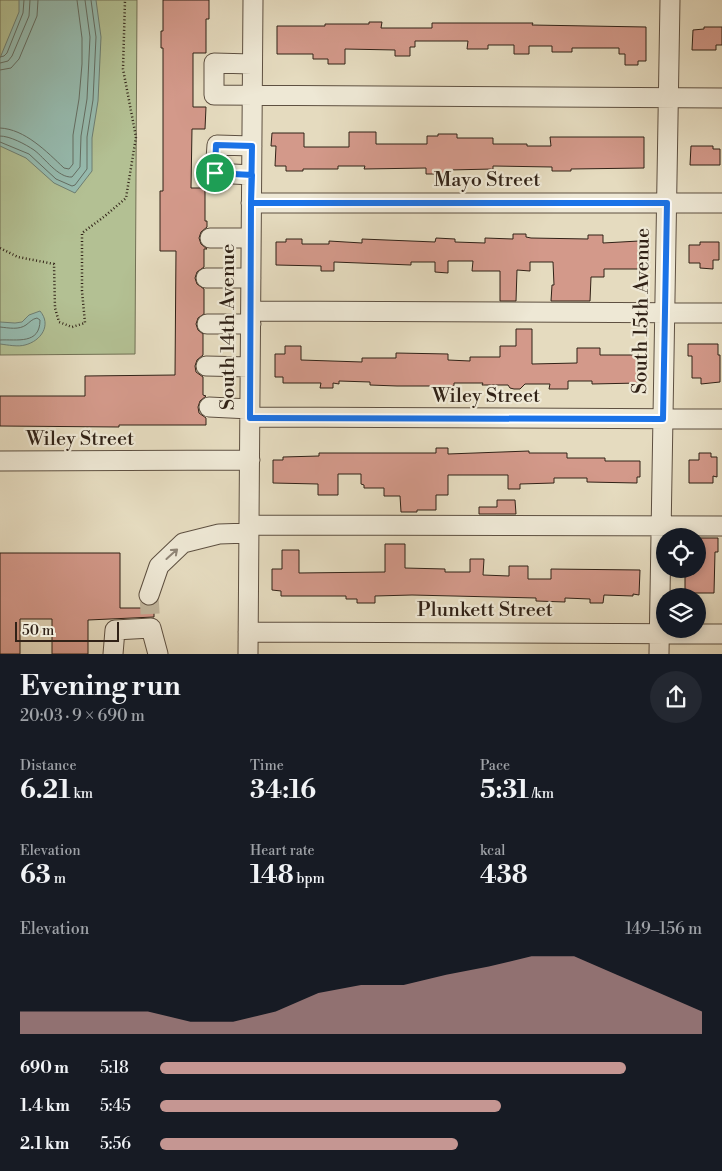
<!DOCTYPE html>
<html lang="en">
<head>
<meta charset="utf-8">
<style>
  :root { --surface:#171b24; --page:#242831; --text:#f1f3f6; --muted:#9ea1a6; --accent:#c59692 }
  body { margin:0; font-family:"Libre Bodoni",serif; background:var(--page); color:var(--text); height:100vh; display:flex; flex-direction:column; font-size:19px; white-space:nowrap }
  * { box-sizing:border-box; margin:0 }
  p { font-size:16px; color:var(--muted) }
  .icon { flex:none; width:28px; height:28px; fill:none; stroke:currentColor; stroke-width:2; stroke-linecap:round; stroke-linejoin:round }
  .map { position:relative; height:654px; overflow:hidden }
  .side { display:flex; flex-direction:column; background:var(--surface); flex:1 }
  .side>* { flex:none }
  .buttons { position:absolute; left:656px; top:528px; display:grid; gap:10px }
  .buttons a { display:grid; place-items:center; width:50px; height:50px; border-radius:50%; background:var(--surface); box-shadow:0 2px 8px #0003; font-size:25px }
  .scale { position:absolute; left:15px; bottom:12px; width:104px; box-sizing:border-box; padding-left:5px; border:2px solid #312217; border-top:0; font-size:14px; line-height:18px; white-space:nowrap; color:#312217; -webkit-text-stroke:4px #eee8d5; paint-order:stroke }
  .pin { position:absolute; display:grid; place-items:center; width:42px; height:42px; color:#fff; margin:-21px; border:2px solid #fff; border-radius:50%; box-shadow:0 1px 5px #0007 }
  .round { display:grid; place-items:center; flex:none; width:52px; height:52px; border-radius:26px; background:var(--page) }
  .summary { display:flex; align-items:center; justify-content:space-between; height:85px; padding:0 20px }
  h1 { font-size:28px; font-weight:700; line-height:38px }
  .stats { display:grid; grid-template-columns:repeat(3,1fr); gap:8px; height:85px; padding:5px 20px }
  .stats div { display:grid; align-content:center }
  .stats b { font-size:25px; font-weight:700 }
  .stats small { font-size:14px; font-weight:400 }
  .stats p { font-size:14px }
  .chart { height:140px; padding:10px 20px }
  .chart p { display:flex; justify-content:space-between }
  .chart svg { width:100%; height:90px; margin-top:5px; fill:var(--accent); opacity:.7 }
  ul { padding:0 20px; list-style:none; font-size:16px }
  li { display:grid; grid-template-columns:80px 60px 1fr; align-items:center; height:38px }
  li i { height:12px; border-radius:6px; background:var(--accent) }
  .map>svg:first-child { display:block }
  .green { fill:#b3c093; stroke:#727155 }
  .water { fill:#96bbaf; stroke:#6e7e72 }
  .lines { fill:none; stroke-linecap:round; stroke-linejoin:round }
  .shore { stroke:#646e63; stroke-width:1 }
  .building { fill:#d3998a; stroke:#312217 }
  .minor-tunnel { stroke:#c1b69d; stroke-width:19; stroke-dasharray:19 9; stroke-linecap:butt }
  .minor-casing { stroke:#5e5041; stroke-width:21 }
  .path { stroke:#312217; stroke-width:2.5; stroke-dasharray:1 2.5; stroke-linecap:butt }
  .minor { stroke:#eee8d5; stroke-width:19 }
  .oneway { stroke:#908576 }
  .route-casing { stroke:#fff; stroke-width:10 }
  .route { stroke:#1a73e8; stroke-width:6 }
  .labels { text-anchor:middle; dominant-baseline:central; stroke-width:4.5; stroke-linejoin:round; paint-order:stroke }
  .street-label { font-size:20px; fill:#312217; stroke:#eee8d5 }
</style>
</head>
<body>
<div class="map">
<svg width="722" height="654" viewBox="0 0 722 654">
  <rect width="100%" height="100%" fill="#e5dbbf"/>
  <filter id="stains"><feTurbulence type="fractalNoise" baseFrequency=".004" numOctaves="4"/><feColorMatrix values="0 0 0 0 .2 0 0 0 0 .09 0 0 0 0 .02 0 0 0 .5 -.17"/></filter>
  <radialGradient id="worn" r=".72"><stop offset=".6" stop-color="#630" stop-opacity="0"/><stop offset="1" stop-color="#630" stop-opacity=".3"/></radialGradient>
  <!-- green -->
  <path class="green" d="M 0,0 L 137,0 L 135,354 L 0,355 Z"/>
  <!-- water -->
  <path class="water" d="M 19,0 L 96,0 L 101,37 L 98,101 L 92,138 L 92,171 L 75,193 L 54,183 L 26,158 L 0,146 L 0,58 L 19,12 Z
    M 40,311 C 52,325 41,341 25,345 C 18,347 8,345 0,344 L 0,322 L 15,323 L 22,322 L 29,315 Z"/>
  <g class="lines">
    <!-- shore -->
    <path class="shore" d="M 0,57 L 4,56 L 7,53 L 23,13 L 24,0
      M 0,63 L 8,61 L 12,56 L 29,16 L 30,0
      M 0,70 L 11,68 L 19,59 L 37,16 L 38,0
      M 0,128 C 25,129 47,152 64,168 L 69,169 L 73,164 L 73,135 L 79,99 L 82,64 L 82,38 L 77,0
      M 0,136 C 10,136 25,144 34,150 C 45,158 58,178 72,177 L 80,167 L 81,136 L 87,99 L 90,37 L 85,0
      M 0,142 L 29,154 L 56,179 L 72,186 L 75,185 L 87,169 L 87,137 L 93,100 L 96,37 L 91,0
      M 0,327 C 9,328 19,330 26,325 C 30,322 32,319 37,318 L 40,320 C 40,345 17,339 0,340"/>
  </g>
  <!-- building -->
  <path class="building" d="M 163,0 L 209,0 L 209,19 L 206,19 L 206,53 L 193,53 L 193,107 L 206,107 L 205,129 L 192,129 L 191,188 L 205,188 L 205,221 L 207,221 L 207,227 L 201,232 L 199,238 L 201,244 L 207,249 L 204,249 L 204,267 L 197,272 L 195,278 L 197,284 L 204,289 L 204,314 L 198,318 L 196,324 L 198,330 L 203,334 L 203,355 L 197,360 L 195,366 L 196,372 L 203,377 L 203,395 L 206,396 L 200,401 L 198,407 L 199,413 L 206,418 L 206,425 L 119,425 L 119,427 L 0,426 L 0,396 L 85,396 L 85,376 L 175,375 L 176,251 L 160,251 L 160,191 L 163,191 L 163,48 L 161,48 L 161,31 L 163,31 Z
    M 369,22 L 382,22 L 381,28 L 432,28 L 432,23 L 533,23 L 532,25 L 646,27 L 646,61 L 638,61 L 638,65 L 625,65 L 625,54 L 619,54 L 619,48 L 572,48 L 572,52 L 552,52 L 552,46 L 529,46 L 529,54 L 514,54 L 514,45 L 488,45 L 488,49 L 467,49 L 468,41 L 415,41 L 415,47 L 410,47 L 410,56 L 395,56 L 395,50 L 345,49 L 345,64 L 328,64 L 328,59 L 313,59 L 313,54 L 277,54 L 277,26 L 325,26 L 325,24 L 369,24 Z
    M 704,27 L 722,27 L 722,45 L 716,45 L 716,50 L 692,50 L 693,30 L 704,29 Z
    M 349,132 L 376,132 L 376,144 L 427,144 L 427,136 L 438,136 L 438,134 L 457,134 L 457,138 L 493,138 L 493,144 L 527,144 L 527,146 L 551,146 L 550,137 L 644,137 L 644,168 L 571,169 L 571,171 L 552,171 L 552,167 L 493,166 L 493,169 L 449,170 L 449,174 L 426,174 L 426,168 L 364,169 L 365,166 L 338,166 L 338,169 L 303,169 L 303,171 L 286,171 L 286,166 L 275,166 L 276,146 L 271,146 L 272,133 L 304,133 L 304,147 L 349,147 Z
    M 691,146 L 713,146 L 713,149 L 720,149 L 720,165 L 690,165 Z
    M 513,234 L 526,234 L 526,237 L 531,238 L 588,239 L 588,235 L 603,235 L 603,243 L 639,241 L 639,245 L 644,245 L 643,262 L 639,262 L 639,269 L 604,269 L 604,277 L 591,277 L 590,301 L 551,301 L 552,285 L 554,285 L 553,262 L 530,262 L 530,271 L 517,270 L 516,301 L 500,301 L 500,271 L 472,271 L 473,261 L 448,261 L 448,273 L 435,272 L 435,262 L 411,262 L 411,265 L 334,262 L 334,271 L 321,271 L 321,266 L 276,265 L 276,242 L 286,242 L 286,239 L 302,239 L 302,244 L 329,244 L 329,241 L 362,243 L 362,239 L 435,242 L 436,238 L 455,239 L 455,242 L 485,243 L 485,238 L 513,239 Z
    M 700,242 L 719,242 L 719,260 L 713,260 L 713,269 L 700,268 L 700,263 L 689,263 L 689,245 L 700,245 Z
    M 516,329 L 532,329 L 532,364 L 577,363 L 577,348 L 600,348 L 600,355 L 639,355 L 639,383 L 592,384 L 592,381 L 568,381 L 568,389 L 549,389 L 550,384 L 525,384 L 520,389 L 514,389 L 510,388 L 508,385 L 482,385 L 483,383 L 454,383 L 454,386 L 397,386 L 370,385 L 370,382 L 339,381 L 339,384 L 333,383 L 333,388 L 320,388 L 321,383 L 283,383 L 283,377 L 275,377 L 275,354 L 285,354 L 285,346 L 301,346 L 301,360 L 362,362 L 362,358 L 396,358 L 396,353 L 448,354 L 448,360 L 470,361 L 470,357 L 500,357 L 500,346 L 516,346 Z
    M 688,344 L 718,344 L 718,355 L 720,355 L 720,382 L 701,384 L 701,378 L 692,378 L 692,356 L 688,356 Z
    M 436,448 L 448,448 L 448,454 L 529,451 L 529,453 L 567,453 L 567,458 L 605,458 L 605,461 L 640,461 L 640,477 L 637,477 L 637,483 L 587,482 L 587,478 L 554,478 L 554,483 L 520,484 L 520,489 L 508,489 L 508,475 L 448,475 L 448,495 L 436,495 L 436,510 L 417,510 L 417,512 L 401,512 L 400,496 L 384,496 L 384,488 L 364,488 L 364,485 L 361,484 L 361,474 L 338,474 L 338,495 L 318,495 L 318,484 L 273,483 L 273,460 L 283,460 L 283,457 L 319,456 L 319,453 L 436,453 Z
    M 699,453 L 711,453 L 711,457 L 717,457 L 717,477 L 713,476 L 713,483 L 689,483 L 689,460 L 699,460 Z
    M 497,500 L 515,500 L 516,514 L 479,514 L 479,507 L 497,507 Z
    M 698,538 L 718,538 L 718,552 L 715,552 L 714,593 L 685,593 L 685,573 L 694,574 L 694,569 L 698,569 Z
    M 385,544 L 405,544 L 405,568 L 445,569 L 445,572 L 470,572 L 470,559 L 484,559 L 483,575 L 509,576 L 509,566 L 528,566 L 528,579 L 551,579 L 551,569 L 640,570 L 639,595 L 633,594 L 633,596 L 604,595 L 603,603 L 590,603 L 590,599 L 565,598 L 565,602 L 536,601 L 536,598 L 412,595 L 375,596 L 375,603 L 357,603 L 357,599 L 346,599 L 346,596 L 281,596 L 281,591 L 272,590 L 272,569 L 282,569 L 282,550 L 299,550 L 299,573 L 385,572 Z
    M 0,553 L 120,553 L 120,608 L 154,608 L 154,617 L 88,620 L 88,654 L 52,654 L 52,619 L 20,619 L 20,654 L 0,654 Z"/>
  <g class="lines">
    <!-- minor-tunnel -->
    <path class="minor-tunnel" d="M 149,595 L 151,628"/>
    <defs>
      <path id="minor" d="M 252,64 L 214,63 L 214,95 L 722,98
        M 251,175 L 215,173 L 217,145 L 252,146
        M 251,203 L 722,203
        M 210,238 L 251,238
        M 206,278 L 251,278
        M 251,311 L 722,313
        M 207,324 L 251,324
        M 206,366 L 250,367
        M 209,407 L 250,409
        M 250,417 L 722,419
        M 0,461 L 250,460
        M 249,525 L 722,526
        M 149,595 L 159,566 L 183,543 L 219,534 L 249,533
        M 248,632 L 722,634
        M 113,654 L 115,630 L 151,628 L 158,654
        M 248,654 L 253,0
        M 659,654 L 670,0"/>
    </defs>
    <!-- minor casing -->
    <use href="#minor" class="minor-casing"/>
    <!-- path -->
    <path class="path" d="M 0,248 L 18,257 L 54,264 L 55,308 L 59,322 L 72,327 L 85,323 L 82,291 L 82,233 L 105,216 L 126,198 L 136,137 L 123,69 L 125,0"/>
    <!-- minor -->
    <use href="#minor" class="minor"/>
  </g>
  <!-- one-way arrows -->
  <defs><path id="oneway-shaft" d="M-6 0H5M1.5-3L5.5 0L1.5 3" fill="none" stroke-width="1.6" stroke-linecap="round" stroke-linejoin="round" transform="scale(1.25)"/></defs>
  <use class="oneway" href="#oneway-shaft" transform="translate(172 554) rotate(-42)"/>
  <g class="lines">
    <defs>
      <path id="route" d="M 215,173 L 252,175 L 251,203 L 250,418 L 663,419 L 667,203 L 251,203 L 252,146 L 216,145 L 215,173"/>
    </defs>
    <!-- route casing -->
    <use href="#route" class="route-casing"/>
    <!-- route -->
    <use href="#route" class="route"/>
  </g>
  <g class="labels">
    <!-- street labels -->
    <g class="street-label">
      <text x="487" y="180">Mayo Street</text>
      <text transform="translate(642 311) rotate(-89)">South 15th Avenue</text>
      <text transform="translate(228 327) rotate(-90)">South 14th Avenue</text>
      <text x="486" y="396">Wiley Street</text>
      <text x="80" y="439">Wiley Street</text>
      <text x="485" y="610">Plunkett Street</text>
    </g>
  </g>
  <rect width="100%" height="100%" filter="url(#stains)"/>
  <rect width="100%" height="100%" fill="url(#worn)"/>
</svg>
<div class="buttons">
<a><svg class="icon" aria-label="locate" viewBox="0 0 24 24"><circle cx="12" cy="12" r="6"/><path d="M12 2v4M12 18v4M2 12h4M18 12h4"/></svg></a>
<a><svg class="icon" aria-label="layers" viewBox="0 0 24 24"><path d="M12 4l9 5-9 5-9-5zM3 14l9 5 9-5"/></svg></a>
</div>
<div class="scale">50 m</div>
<div class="pin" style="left:215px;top:173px;background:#1e9e55"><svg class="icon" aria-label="arrive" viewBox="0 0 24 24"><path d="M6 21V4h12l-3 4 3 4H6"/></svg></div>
</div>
<section class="side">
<div class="summary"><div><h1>Evening run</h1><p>20:03 · 9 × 690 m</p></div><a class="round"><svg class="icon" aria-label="share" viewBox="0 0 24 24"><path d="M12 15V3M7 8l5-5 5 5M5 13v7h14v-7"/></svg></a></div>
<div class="stats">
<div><p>Distance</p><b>6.21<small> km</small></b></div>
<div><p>Time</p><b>34:16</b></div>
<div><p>Pace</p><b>5:31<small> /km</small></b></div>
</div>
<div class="stats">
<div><p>Elevation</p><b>63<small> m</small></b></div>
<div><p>Heart rate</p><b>148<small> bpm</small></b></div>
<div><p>kcal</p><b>438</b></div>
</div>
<div class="chart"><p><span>Elevation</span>149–156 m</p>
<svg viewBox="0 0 160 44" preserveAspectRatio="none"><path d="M0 44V33L10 33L20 33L30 33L40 38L50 38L60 33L70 24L80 20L90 20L100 15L110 11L120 6L130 6L140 15L150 24L160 33V44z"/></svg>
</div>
<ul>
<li><b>690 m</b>5:18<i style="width:86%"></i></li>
<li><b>1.4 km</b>5:45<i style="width:63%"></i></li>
<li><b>2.1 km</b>5:56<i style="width:55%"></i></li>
</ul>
</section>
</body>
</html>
